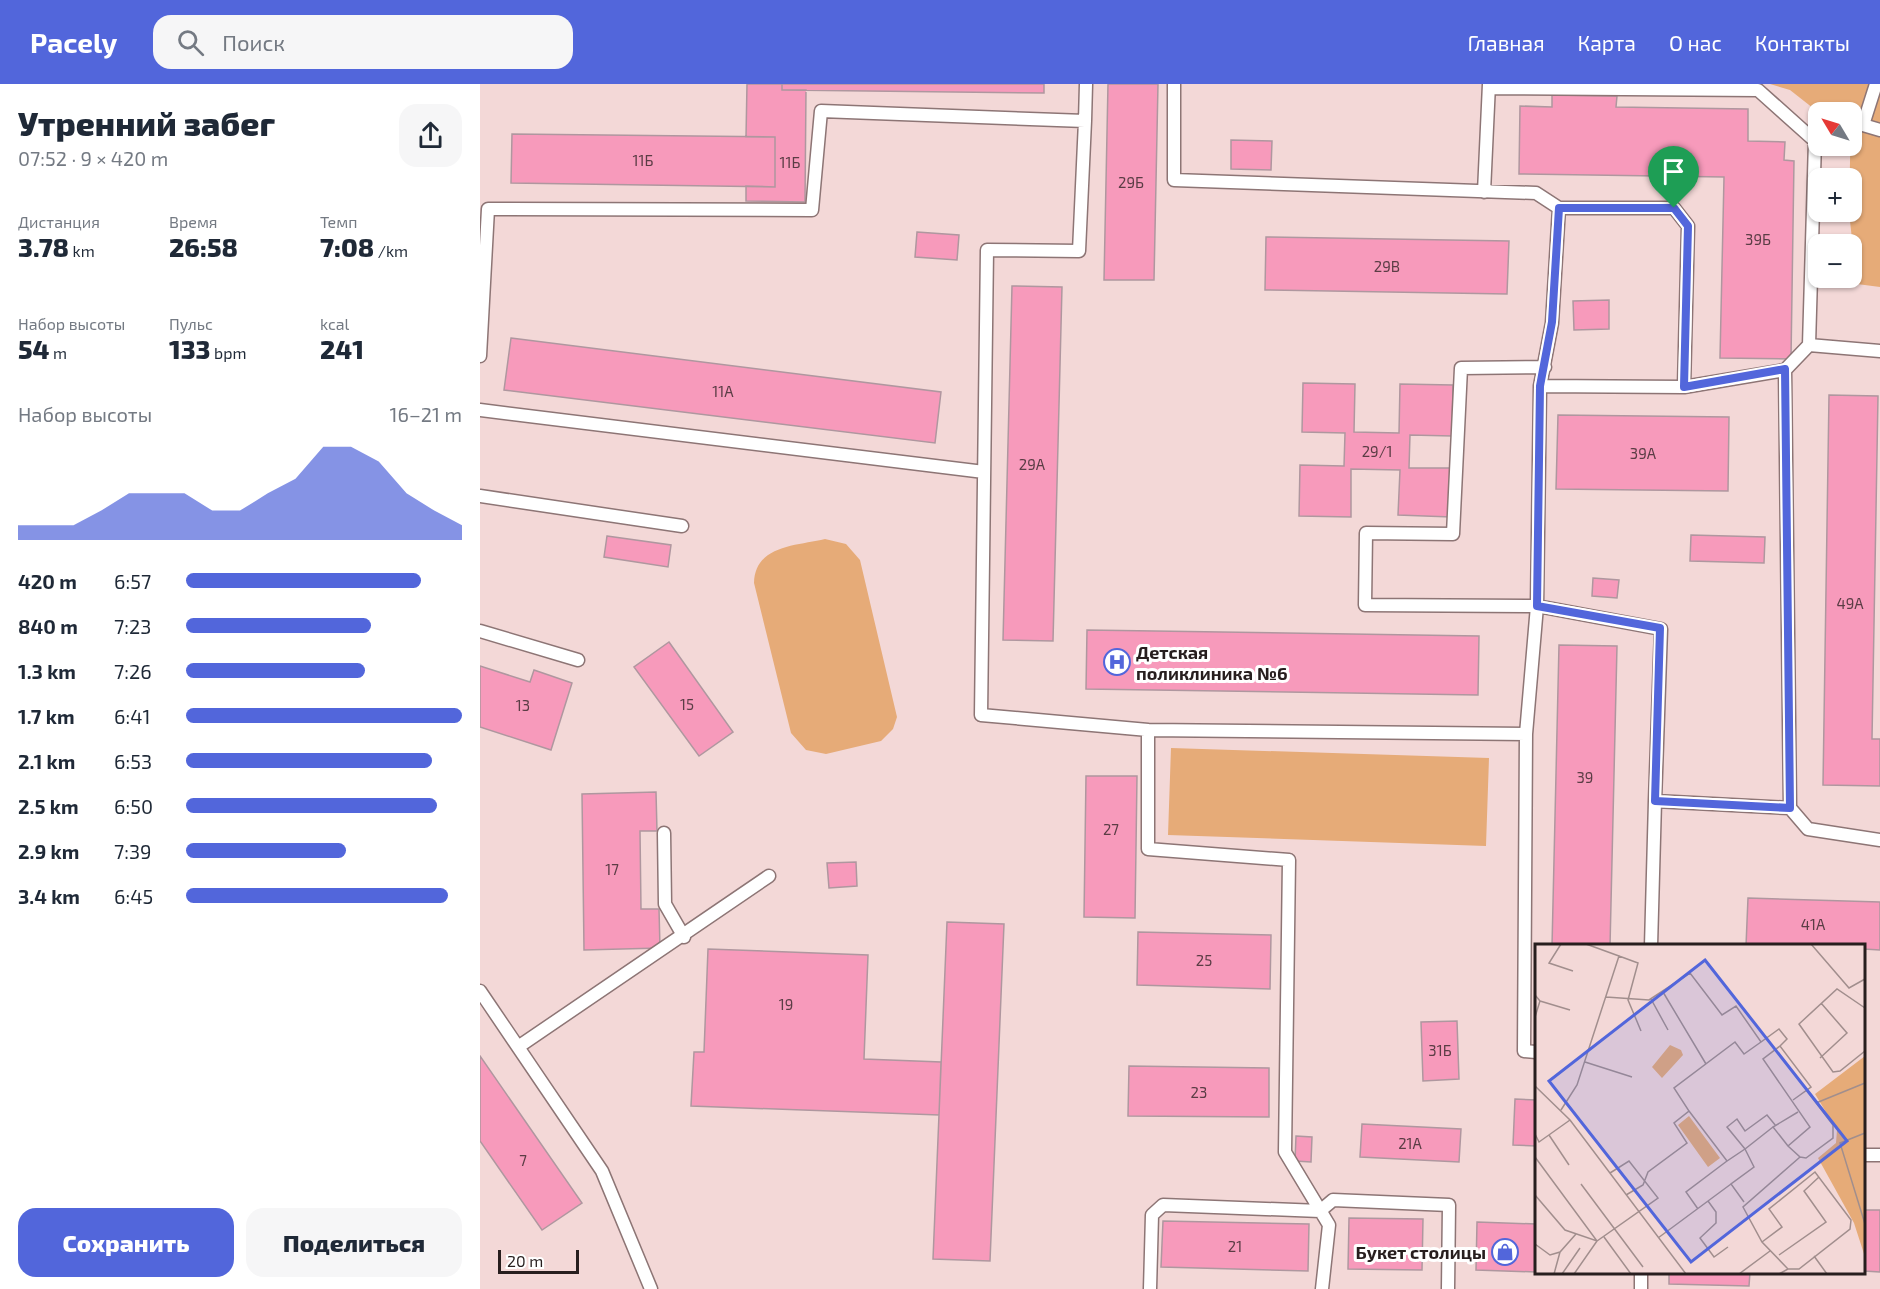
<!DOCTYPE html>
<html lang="ru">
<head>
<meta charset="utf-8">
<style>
  :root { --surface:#fff; --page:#f6f6f7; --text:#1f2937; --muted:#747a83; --accent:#5266db }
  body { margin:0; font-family:"Exo 2",sans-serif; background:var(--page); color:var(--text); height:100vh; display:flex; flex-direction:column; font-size:22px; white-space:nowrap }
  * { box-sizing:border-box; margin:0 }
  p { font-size:20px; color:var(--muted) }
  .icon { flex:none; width:33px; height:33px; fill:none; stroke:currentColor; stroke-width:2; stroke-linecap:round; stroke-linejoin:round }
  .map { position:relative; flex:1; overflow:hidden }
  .side { display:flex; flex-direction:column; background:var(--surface); width:480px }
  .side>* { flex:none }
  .needle { width:39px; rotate:308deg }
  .controls { position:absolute; left:1328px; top:18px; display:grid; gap:12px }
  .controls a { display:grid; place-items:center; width:54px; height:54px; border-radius:12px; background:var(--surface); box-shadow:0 2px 4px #0004; font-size:30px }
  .scale { position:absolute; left:18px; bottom:15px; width:81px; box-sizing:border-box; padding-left:6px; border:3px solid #271e1e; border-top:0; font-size:16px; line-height:21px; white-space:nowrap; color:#271e1e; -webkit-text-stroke:4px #fff; paint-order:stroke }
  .pin { position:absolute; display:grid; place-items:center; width:51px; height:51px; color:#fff; margin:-62px -26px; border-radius:50% 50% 50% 0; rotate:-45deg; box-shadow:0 0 6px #0007 }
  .pin .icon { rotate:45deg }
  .round { display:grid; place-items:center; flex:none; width:63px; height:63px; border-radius:18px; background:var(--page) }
  .overview { display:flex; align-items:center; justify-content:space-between; height:102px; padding:0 18px }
  h1 { font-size:33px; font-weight:800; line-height:45px }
  .metrics { display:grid; grid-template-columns:repeat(3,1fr); gap:9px; height:102px; padding:6px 18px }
  .metrics div { display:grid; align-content:center }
  .metrics b { font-size:26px; font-weight:800 }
  .metrics small { font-size:16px; font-weight:400 }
  .metrics p { font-size:16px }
  .chart { height:168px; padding:12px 18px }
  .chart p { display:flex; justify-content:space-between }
  .chart svg { width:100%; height:108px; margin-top:6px; fill:var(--accent); opacity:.7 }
  .button { display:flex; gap:12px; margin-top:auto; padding:12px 18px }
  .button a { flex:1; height:69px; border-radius:18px; background:var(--accent); color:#fff; font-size:24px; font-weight:800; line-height:69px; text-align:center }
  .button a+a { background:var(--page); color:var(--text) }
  ul { padding:0 18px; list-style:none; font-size:20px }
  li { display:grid; grid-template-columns:96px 72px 1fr; align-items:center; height:45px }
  li i { height:15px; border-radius:8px; background:var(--accent) }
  header { display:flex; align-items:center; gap:36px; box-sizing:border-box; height:84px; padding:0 30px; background:var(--accent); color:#fff }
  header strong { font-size:28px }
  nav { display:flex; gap:33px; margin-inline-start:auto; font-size:21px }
  .search { width:420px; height:54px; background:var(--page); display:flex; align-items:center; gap:15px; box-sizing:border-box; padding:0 21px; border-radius:18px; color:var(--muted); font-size:22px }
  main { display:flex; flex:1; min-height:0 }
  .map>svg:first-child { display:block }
  .green { fill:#e6ab78 }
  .building { fill:#f79abb; stroke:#af979f; stroke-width:1.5 }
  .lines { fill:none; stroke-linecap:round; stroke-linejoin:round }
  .lane-casing { stroke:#8d7575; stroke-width:15 }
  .lane { stroke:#fff; stroke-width:12 }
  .route-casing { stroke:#fff; stroke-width:12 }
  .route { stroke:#5266db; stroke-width:8 }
  .labels { text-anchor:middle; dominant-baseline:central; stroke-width:6; stroke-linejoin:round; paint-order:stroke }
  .number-label { font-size:15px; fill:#5b3d45 }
  .poi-label { font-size:18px; font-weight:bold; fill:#271e1e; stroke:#fff; text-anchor:start }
  .inset-road { fill:none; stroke:#a18e8d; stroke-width:1.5 }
  .view { fill:#5266db; fill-opacity:0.15; stroke:#5266db; stroke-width:3 }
  .inset-edge { fill:none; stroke:#271e1e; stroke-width:3 }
</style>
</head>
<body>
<header>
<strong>Pacely</strong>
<div class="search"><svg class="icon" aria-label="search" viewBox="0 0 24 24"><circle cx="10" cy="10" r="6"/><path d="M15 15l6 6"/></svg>Поиск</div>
<nav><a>Главная</a><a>Карта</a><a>О нас</a><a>Контакты</a></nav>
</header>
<main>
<section class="side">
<div class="overview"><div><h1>Утренний забег</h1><p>07:52 · 9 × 420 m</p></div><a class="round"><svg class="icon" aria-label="share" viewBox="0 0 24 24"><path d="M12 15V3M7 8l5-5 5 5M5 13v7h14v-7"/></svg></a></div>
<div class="metrics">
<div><p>Дистанция</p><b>3.78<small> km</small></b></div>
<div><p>Время</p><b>26:58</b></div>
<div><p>Темп</p><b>7:08<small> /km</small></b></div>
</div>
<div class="metrics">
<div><p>Набор высоты</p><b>54<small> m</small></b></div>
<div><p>Пульс</p><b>133<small> bpm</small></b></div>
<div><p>kcal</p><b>241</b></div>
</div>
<div class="chart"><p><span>Набор высоты</span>16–21 m</p>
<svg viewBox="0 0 160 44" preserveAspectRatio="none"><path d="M0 44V38L10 38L20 38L30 32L40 25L50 25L60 25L70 32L80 32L90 25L100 19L110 6L120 6L130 12L140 25L150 32L160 38V44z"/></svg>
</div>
<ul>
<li><b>420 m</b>6:57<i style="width:85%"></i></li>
<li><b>840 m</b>7:23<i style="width:67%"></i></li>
<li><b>1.3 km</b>7:26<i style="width:65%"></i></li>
<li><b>1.7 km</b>6:41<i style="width:100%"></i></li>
<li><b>2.1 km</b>6:53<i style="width:89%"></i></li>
<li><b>2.5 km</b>6:50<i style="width:91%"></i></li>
<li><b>2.9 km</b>7:39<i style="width:58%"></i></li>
<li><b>3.4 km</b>6:45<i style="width:95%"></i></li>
</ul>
<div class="button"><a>Сохранить</a><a>Поделиться</a></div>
</section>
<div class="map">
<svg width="1400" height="1205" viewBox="0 0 1400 1205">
  <rect width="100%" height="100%" fill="#f3d8d7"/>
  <!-- green -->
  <path class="green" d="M 1290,0 L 1400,0 L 1400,203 L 1377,200 L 1369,128 L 1371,28 L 1338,28 L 1310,6 Z
    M 345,455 L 366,460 L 380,476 L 417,633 L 413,645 L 401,657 L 346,670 L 326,666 L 311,649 L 274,499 C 275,461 316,462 345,455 Z
    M 691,664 L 1009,674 L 1006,762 L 688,751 Z"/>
  <!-- building -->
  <path class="building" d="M 267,0 L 302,0 L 302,6 L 326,6 L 325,118 L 266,117 L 266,102 L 295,103 L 295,53 L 266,53 Z
    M 302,0 L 564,0 L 564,9 L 302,6 Z
    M 628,0 L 678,0 L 674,196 L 624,196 Z
    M 1072,11 L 1137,12 L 1136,23 L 1268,25 L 1268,57 L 1305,58 L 1304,76 L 1314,77 L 1311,275 L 1240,274 L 1244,93 L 1039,90 L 1040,22 L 1072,23 Z
    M 32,50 L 295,53 L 295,103 L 31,99 Z
    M 751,56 L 792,57 L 791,86 L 751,85 Z
    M 437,148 L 479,151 L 477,176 L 435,173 Z
    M 786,153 L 1029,157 L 1027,210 L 785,206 Z
    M 532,202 L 582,203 L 573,557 L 523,556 Z
    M 1129,216 L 1129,245 L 1094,246 L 1093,217 Z
    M 31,254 L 461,308 L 455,359 L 24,306 Z
    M 823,299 L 875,300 L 874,348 L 919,349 L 920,300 L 973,301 L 972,352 L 930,351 L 929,384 L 972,384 L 971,433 L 918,431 L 920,386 L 871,385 L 871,433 L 819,432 L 820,381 L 864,382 L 865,349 L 822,348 Z
    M 1349,311 L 1398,312 L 1392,655 L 1400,655 L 1400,702 L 1343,701 Z
    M 1078,331 L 1249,333 L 1248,407 L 1076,405 Z
    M 1211,451 L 1285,453 L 1284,479 L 1210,477 Z
    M 127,452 L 191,461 L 188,483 L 124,473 Z
    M 1113,494 L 1139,496 L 1137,514 L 1112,512 Z
    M 607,546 L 999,552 L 998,611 L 606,605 Z
    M 189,558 L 253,648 L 219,672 L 154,583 Z
    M 1079,561 L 1137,562 L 1130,862 L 1072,862 Z
    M 0,582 L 50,598 L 54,586 L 92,599 L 71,666 L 0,643 Z
    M 606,692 L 657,692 L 655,834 L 604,833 Z
    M 176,708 L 177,747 L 160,747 L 161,825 L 179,825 L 180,864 L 104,866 L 102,710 Z
    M 376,778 L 377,802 L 349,804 L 347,779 Z
    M 1268,814 L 1400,818 L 1400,866 L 1384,865 L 1384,862 L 1266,862 Z
    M 467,838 L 524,840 L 510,1177 L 453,1175 Z
    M 658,848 L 791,851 L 790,905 L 657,901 Z
    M 228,865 L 388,871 L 384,975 L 461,978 L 459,1031 L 211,1022 L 214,968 L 224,968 Z
    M 977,937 L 979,995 L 943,997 L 941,938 Z
    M 0,972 L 102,1119 L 62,1146 L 0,1057 Z
    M 649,982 L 789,984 L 789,1033 L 648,1032 Z
    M 1035,1015 L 1056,1016 L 1056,1062 L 1033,1061 Z
    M 882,1040 L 981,1045 L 979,1078 L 880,1073 Z
    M 816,1052 L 832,1053 L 831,1078 L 815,1077 Z
    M 1384,1126 L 1400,1126 L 1400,1188 L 1384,1187 Z
    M 869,1134 L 943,1135 L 942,1186 L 868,1185 Z
    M 683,1137 L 829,1140 L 828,1187 L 681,1183 Z
    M 997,1138 L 1056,1140 L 1056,1188 L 996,1186 Z
    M 1189,1188 L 1270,1188 L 1269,1202 L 1189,1200 Z"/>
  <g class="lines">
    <defs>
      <path id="lane" d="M 694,0 L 694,96 L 1056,109 L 1079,124 L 1194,124 L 1208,142 L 1204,303 L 1305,286 L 1310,724 L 1328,745 L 1400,756
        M 1396,0 L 1383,41 L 1400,46
        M 1009,4 L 1278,6 L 1335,57 L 1329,261 L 1305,286
        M 605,37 L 599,167 L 507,166 L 501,631 L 668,646 L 668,765 L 809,776 L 805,1068 L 849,1141 L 842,1205
        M 1004,108 L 1009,0
        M 1079,124 L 1072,239 L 1060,302 L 1204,303
        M 1329,261 L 1400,267
        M 0,272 L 8,125 L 332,126 L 341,27 L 605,37 L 606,0
        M 1060,302 L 1057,522 L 885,521 L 886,449 L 973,450 L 981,284 L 1065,283
        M 0,326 L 504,388
        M 0,412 L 202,442
        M 0,547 L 98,576
        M 668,646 L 1046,650 L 1057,522 L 1181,545 L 1175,717 L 1310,724
        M 1046,650 L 1044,967 L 1056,968
        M 184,749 L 185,820 L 204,853
        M 1171,862 L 1175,717
        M 0,907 L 122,1087 L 171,1205
        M 38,963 L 289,792
        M 1384,1071 L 1400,1071
        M 670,1205 L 672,1131 L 683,1121 L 840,1127 L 853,1116 L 969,1121 L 968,1205
        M 1161,1205 L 1161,1188"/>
    </defs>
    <!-- lane casing -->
    <use href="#lane" class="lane-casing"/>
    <!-- lane -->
    <use href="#lane" class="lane"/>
  </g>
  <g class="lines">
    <defs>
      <path id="route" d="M 1079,124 L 1194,124 L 1208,142 L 1204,303 L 1305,285 L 1310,724 L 1175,717 L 1180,544 L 1057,522 L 1060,302 L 1072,238 Z"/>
    </defs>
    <!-- route casing -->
    <use href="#route" class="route-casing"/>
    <!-- route -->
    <use href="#route" class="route"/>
  </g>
  <!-- icons -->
  <defs>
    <symbol id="hospital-ring" viewBox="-11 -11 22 22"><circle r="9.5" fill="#fff" stroke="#5266db" stroke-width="1.5"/><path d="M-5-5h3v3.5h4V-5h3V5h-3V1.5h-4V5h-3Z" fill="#5266db"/></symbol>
    <symbol id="shop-ring" viewBox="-11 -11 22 22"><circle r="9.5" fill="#fff" stroke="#5266db" stroke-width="1.5"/><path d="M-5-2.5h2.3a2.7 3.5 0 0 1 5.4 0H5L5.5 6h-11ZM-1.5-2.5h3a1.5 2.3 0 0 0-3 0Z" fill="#5266db"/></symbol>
  </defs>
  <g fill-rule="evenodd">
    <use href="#hospital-ring" x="622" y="563" width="30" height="30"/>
    <use href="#shop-ring" x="1010" y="1153" width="30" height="30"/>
  </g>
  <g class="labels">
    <!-- number labels -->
    <g class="number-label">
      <text x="163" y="76">11Б</text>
      <text x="310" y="78">11Б</text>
      <text x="651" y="98">29Б</text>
      <text x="1278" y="155">39Б</text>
      <text x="907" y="182">29В</text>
      <text x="243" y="307">11А</text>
      <text x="897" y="367">29/1</text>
      <text x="1163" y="369">39А</text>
      <text x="552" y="380">29А</text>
      <text x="1370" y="519">49А</text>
      <text x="207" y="620">15</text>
      <text x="43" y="621">13</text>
      <text x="1105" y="693">39</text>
      <text x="631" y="745">27</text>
      <text x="132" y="785">17</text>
      <text x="1333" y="840">41А</text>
      <text x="724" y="876">25</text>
      <text x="306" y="920">19</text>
      <text x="960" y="966">31Б</text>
      <text x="719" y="1008">23</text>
      <text x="930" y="1059">21А</text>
      <text x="43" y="1076">7</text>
      <text x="755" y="1162">21</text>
    </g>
    <!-- poi labels -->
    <g class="poi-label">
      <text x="656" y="568">Детская<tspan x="656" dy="21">поликлиника №6</tspan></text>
      <text x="1006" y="1168" text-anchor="end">Букет столицы</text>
    </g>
  </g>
  <!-- overview -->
  <g transform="translate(1055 860)">
    <rect width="330" height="330" fill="#f3d8d7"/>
    <path d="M 135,101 L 146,106 L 148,111 L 127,134 L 117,123 ZM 330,112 L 330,313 L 319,279 L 283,214 L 301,199 L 302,186 L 280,150 ZM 154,172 L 185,214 L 173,223 L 143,181 Z" fill="#e6ab78"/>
    <path class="inset-road" d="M 26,0 L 14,19 L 38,27M 276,0 L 314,44 L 330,35M 84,12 L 103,19 L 93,56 L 106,87M 128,48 L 171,120M 0,51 L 5,57 L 0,73M 71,53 L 114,56 L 155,29 L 187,71 L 201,62 L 226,98 L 244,85 L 252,95 L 245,102M 116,55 L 133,86M 5,57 L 35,66M 330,64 L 302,45 L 264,80 L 298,128 L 305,127 L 330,107M 285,114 L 312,89 L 286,59M 50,118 L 97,133M 0,142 L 35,176 L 151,330M 281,159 L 330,139M 26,166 L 42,141 L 84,12 L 51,0M 154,167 L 192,217 L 210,205 L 219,223 L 196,240 L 209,258M 238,183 L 210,205 L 192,183 L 202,175 L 210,187 L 232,171 L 241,182M 330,189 L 305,199 L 330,280M 0,190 L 4,198 L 35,176M 14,191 L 34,221M 253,202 L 238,183 L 263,168M 0,213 L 62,297 L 39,330M 265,213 L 271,214 L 298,194 L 298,181 L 272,147M 46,240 L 108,323M 0,251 L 30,286 L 62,297 L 123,254 L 94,217 L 75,229M 91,251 L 108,241 L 113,228 L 152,199 L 139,179 L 154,167 L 139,144 L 200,98 L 209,110 L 226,98M 173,257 L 181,268 L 181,279 L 165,294 L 179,313 L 193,303M 163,265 L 151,248 L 192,217M 69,293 L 96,330M 123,294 L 196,240M 227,298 L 247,283 L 234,265 L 280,228 L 316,276 L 315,285 L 264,325 L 253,325M 0,300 L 15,311 L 25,308 L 41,290M 244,311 L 291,278 L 269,247 L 284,233M 279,312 L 292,330M 19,330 L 25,308M 27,330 L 45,304M 204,330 L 235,307M 244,330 L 253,325 L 227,298 L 208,263 L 265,213 L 253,202 L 275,183 L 228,115 L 245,102 L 276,143 L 258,156"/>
    <path class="view" d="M 170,16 L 312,197 L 156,318 L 14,137 Z"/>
    <rect width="330" height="330" class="inset-edge"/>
  </g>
</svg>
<div class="controls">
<a><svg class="needle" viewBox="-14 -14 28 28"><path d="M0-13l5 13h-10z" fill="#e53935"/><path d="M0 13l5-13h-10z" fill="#747a83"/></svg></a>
<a>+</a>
<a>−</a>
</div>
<div class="scale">20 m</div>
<div class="pin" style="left:1194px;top:124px;background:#1e9e55"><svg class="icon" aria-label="arrive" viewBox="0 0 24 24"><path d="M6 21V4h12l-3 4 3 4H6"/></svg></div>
</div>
</main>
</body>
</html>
